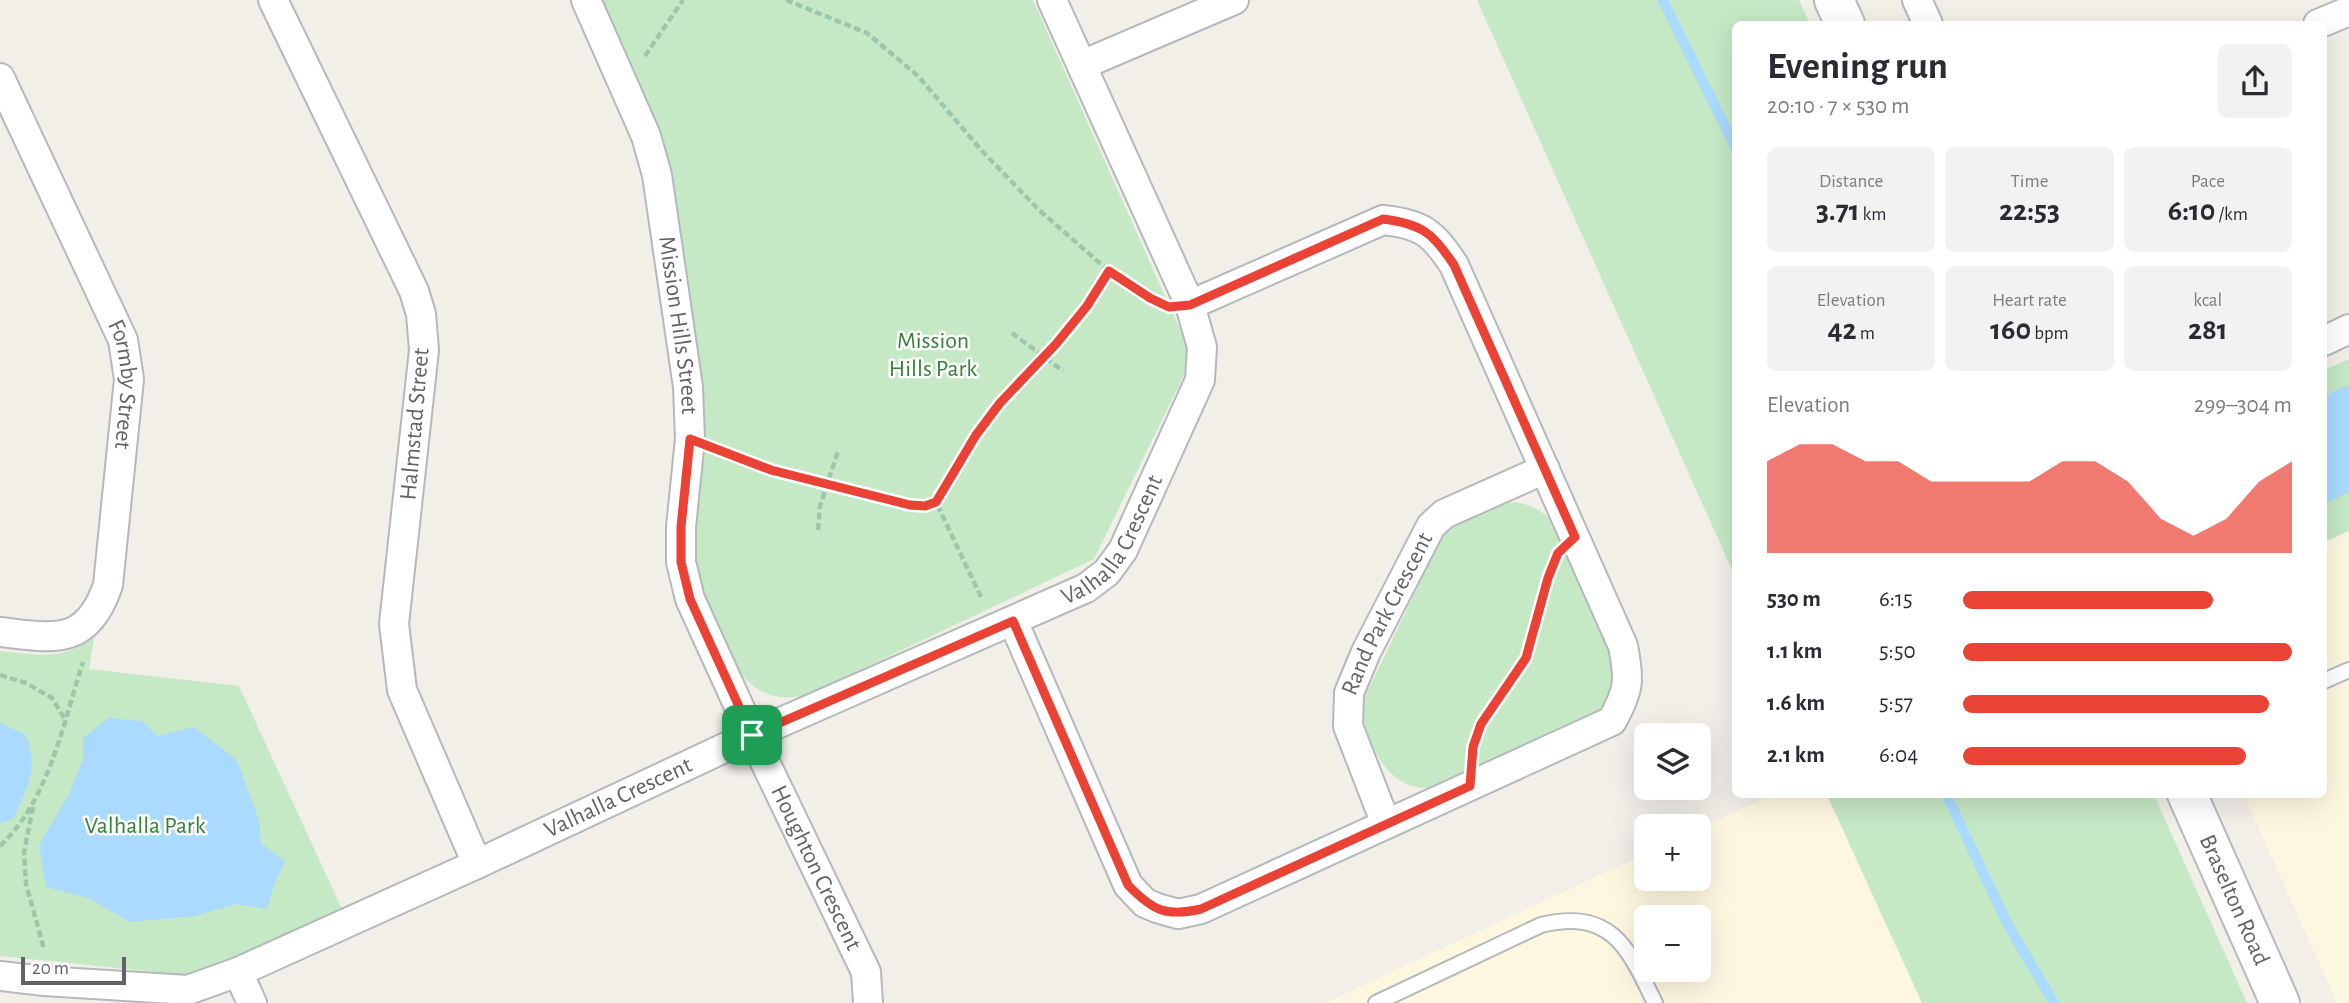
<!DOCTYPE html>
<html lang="en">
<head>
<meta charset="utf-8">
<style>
  :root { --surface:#fff; --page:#f2f2f3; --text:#2b2b33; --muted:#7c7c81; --accent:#ea4335 }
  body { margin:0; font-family:"Alegreya Sans",sans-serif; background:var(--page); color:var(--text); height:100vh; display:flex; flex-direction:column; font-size:26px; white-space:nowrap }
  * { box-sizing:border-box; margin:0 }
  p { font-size:23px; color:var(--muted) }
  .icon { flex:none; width:38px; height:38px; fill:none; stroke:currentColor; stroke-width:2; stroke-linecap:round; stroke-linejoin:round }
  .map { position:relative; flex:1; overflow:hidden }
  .details { position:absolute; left:1732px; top:21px; width:595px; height:777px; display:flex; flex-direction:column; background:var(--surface); border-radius:10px; box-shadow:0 7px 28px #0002 }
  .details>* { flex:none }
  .buttons { position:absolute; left:1634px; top:723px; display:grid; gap:14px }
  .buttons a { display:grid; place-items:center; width:77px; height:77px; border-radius:10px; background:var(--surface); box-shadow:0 7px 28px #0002; font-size:35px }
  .scale { position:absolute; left:21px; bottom:18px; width:105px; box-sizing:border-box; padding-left:7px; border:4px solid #5f6368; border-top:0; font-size:19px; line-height:24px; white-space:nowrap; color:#5f6368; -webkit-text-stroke:5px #fff; paint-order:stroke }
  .pin { position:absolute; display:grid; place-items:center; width:60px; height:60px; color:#fff; margin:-30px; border-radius:14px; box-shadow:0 4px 10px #0006 }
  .round { display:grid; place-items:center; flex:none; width:74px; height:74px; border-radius:10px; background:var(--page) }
  .overview { display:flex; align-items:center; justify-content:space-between; height:119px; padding:0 35px }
  h1 { font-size:38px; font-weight:700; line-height:52px }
  .figures { display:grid; grid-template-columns:repeat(3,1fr); gap:10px; height:119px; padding:7px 35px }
  .figures div { display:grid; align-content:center; border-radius:10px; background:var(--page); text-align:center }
  .figures b { font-size:30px; font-weight:700 }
  .figures small { font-size:19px; font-weight:400 }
  .figures p { font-size:19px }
  .chart { height:196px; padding:14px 35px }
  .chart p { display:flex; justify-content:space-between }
  .chart svg { width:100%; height:126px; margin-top:7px; fill:var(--accent); opacity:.7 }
  ul { padding:0 35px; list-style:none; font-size:23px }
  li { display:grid; grid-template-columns:112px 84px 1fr; align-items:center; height:52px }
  li i { height:18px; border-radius:9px; background:var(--accent) }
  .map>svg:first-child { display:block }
  .commercial { fill:#fef7e0; fill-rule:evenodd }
  .green { fill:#c5e8c5 }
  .water { fill:#aadaff }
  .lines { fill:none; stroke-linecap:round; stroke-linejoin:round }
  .stream { stroke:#aadaff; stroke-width:10 }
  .lane-casing { stroke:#b5b8bc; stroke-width:18 }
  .street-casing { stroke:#b5b8bc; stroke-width:32 }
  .secondary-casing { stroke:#b6babf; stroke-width:42 }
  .path { stroke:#9cc7a9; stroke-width:4.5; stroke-dasharray:7 3.5; stroke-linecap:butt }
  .lane { stroke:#fff; stroke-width:14 }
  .street { stroke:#fff; stroke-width:28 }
  .secondary { stroke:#fff; stroke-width:38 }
  .route-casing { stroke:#fff; stroke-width:14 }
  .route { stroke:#ea4335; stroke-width:9 }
  .labels { text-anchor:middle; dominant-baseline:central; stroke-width:5; stroke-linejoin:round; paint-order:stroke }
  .street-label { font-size:24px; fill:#5f6368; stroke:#fff }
  .park-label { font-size:24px; fill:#348238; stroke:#fff }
</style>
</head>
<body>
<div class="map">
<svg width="2349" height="1003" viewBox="0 0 2349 1003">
  <rect width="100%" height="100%" fill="#f1efe8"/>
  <!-- commercial -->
  <path class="commercial" d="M 2349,531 L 2349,1003 L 2337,1003 L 2244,795 L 2324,794 L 2324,542 Z
    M 1773,794 L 1827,795 L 1922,1003 L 1325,1003 L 1647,853 L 1647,878 L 1699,878 L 1699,829 ZM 1647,917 L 1699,917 L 1699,970 L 1647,970 Z"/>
  <!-- green -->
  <path class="green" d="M 599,0 L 1033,0 L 1189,350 L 1188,367 L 1094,559 L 809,694 C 780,702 758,696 740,672 L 699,583 L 694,561 L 705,413 L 663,136 Z
    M 1477,0 L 1799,0 L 1810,24 L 1736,24 L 1736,579 Z
    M 2349,359 L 2349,531 L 2324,542 L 2324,370 Z
    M 1516,502 C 1532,505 1542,511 1554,522 L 1616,659 L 1613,697 L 1591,717 L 1435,788 C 1421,789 1409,787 1398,779 C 1378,766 1359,724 1363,701 L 1444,532 L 1450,527 L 1501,503 Z
    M 94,638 L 89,669 L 239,686 L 342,909 L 195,976 L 0,956 L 0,651 C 37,655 61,661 94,638 Z
    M 1827,795 L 2154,795 L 2247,1003 L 1922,1003 Z"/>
  <!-- water -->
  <path class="water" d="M 2349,385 L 2349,492 L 2324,504 L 2324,396 Z
    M 109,718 L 142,721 L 158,736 L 194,727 L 237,760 L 259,820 L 261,843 L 285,861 L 275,883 L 267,909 L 236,904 L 196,916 L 130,922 L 88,898 L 46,887 L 39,845 L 69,794 L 83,760 L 83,738 Z
    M 0,723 L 25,734 C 40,768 28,788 13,819 L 0,823 Z"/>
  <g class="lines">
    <!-- stream -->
    <path class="stream" d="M 1663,0 L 1736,149
      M 1946,794 L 2008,925 L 2054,1003"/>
    <defs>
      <path id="lane" d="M 2324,681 L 2349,670
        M 1376,1003 L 1541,925 C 1611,908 1628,947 1655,1003"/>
      <g id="street">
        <path d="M 273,0 L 414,291 L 421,314 L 424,350 L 394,624 L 402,690 L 477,864"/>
        <path id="s1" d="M 586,0 L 646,136 L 657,175 L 688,387 L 690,439 L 681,527 L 681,562 L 690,599 L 752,735 L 866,972 L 868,1003"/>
        <path d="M 1917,0 L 1928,24"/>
        <path d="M 2318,24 L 2349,11"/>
        <path d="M 1082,65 L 1234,0"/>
        <path id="s2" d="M 0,78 L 123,340 L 129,379 L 108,585 C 87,647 54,638 0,632"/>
        <path d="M 2324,341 L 2349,329"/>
        <path d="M 1013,621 L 1128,885 L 1145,903 L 1157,908 L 1178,914 L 1201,909 L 1612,721 C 1629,690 1630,681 1623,646 L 1454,265 C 1433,233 1422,224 1383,220 L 1190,305"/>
        <path id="s3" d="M 1386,824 L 1348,726 L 1349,693 L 1366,652 L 1431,526 L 1444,514 L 1545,469"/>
        <path d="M 238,972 L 252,1003"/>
        <path id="s4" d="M 0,976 L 44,981 L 188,990 L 238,972 L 477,864 L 752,735 L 1086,588 L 1107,572 L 1123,550 L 1200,380 L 1202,347 L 1190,305 L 1052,0"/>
      </g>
      <g id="secondary">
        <path d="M 1834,0 L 1845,24"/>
        <path id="s5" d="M 2187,794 L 2280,1003"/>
      </g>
    </defs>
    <!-- lane casing -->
    <use href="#lane" class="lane-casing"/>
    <!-- street casing -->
    <use href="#street" class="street-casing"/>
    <!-- secondary casing -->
    <use href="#secondary" class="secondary-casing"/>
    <!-- path -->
    <path class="path" d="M 786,0 L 867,33 L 918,76 L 982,151 L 1039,210 L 1109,271 L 1152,299
      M 645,56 L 683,0
      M 1012,333 L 1063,371
      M 718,448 L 771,470 L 825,484 L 910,505 L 925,506 L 936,502 L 982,599
      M 936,502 L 976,435 L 1000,403 L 1056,344 L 1087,306 L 1109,271
      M 818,530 L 820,506 L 838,451
      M 0,675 L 26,683 L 52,698 L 64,718
      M 1473,750 L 1481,724 L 1526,658 L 1553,565
      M 33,807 L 24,852 L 26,884 L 44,949
      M 0,846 C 49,800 63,724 83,662"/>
    <!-- lane -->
    <use href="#lane" class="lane"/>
    <!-- street -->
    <use href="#street" class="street"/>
    <!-- secondary -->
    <use href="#secondary" class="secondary"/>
  </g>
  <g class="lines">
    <defs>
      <path id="route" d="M 1383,219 C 1422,224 1433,233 1454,265 L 1575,537 L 1558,553 L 1548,578 L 1526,658 L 1481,724 L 1473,747 L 1470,786 L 1201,909 C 1166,917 1153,911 1128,885 L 1013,621 L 752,735 L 690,599 L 681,562 L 681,527 L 690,439 L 771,470 L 910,505 L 925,506 L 936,502 L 976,435 L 1000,403 L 1056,344 L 1087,306 L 1109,271 L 1150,298 L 1169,307 L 1190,305 Z"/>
    </defs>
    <!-- route casing -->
    <use href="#route" class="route-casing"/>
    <!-- route -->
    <use href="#route" class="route"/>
  </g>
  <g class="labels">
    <!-- street labels -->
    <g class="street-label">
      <text stroke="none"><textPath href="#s1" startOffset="341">Mission Hills Street</textPath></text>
      <text stroke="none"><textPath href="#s2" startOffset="334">Formby Street</textPath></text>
      <text transform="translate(415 424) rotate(-85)">Halmstad Street</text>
      <text stroke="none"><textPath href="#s4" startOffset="1227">Valhalla Crescent</textPath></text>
      <text stroke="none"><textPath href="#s3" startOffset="226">Rand Park Crescent</textPath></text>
      <text stroke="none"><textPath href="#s4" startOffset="660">Valhalla Crescent</textPath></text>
      <text stroke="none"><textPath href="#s1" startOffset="914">Houghton Crescent</textPath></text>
      <text stroke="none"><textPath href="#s5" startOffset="116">Braselton Road</textPath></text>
    </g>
    <!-- park labels -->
    <g class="park-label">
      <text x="933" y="341">Mission<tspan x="933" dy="28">Hills Park</tspan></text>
      <text x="145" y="826">Valhalla Park</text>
    </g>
  </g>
</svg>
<div class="buttons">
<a><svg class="icon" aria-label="layers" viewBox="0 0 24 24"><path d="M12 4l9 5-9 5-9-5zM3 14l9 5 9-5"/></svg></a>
<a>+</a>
<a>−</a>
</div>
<div class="scale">20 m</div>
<div class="pin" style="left:752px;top:735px;background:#1e9e55"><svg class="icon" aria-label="arrive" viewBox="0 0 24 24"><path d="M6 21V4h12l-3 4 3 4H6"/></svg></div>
<section class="details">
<div class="overview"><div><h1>Evening run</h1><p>20:10 · 7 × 530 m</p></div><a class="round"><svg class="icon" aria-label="share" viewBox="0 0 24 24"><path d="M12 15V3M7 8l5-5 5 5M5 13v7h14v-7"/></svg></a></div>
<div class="figures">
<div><p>Distance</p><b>3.71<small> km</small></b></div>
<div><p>Time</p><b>22:53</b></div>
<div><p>Pace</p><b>6:10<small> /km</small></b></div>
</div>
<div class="figures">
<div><p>Elevation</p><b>42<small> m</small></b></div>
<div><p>Heart rate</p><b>160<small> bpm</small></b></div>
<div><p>kcal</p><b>281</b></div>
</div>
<div class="chart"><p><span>Elevation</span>299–304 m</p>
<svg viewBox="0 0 160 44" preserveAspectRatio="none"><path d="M0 44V12L10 6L20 6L30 12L40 12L50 19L60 19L70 19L80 19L90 12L100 12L110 19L120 32L130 38L140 32L150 19L160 12V44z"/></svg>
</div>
<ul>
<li><b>530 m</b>6:15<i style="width:76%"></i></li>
<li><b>1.1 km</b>5:50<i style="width:100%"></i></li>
<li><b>1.6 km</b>5:57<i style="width:93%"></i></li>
<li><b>2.1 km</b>6:04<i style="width:86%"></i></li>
</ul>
</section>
</div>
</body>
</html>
